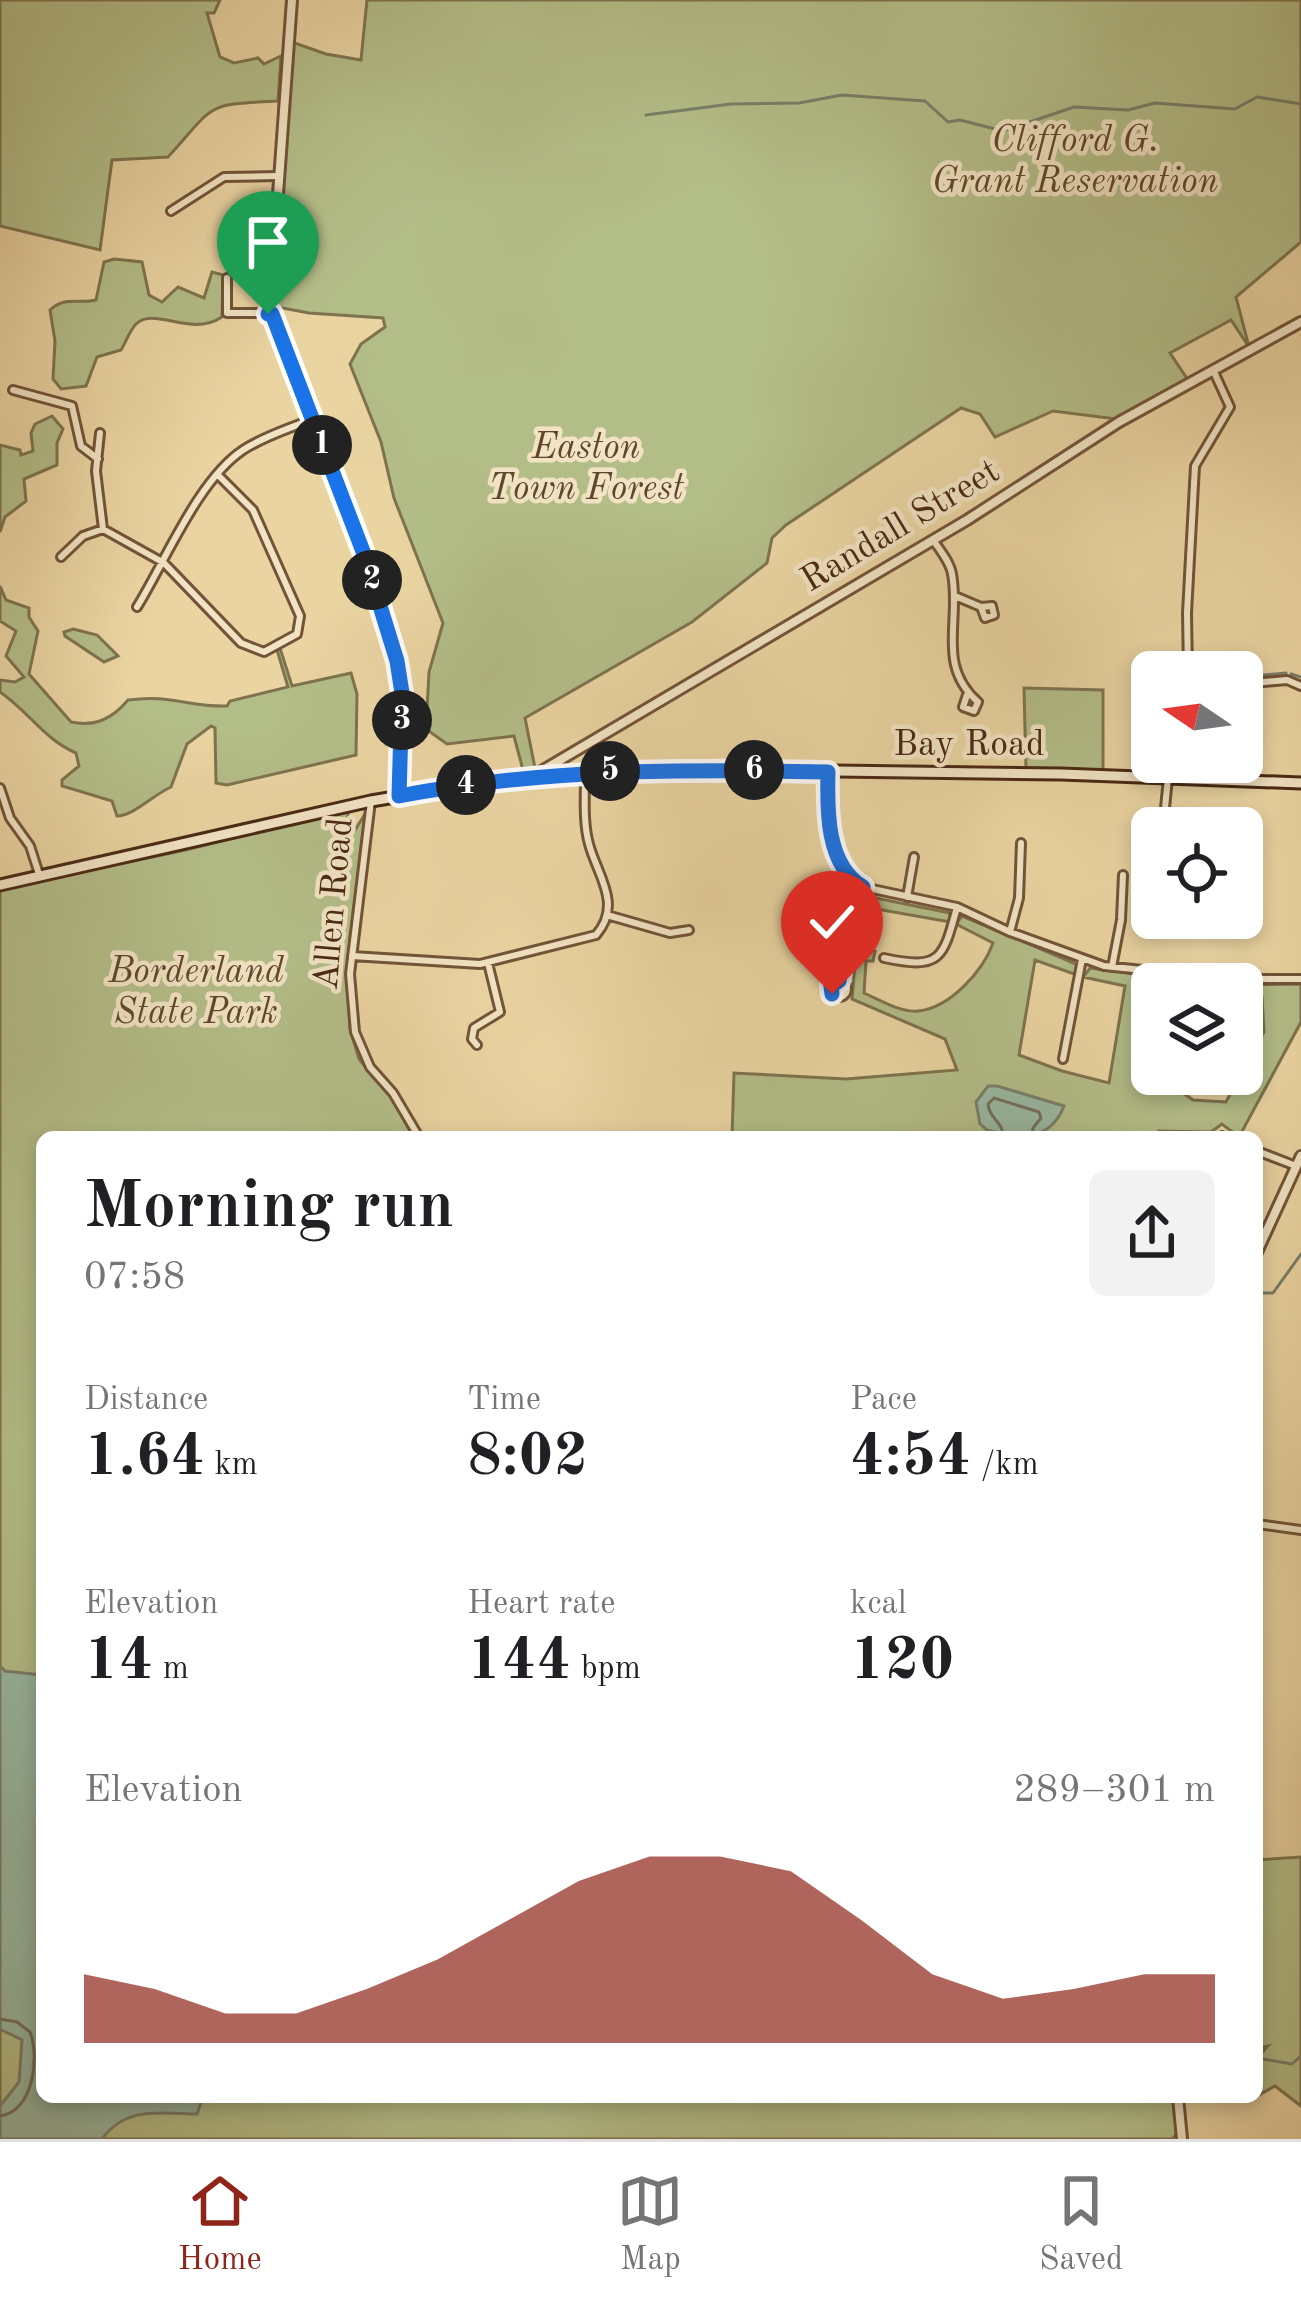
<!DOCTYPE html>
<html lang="en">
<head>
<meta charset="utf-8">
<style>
  :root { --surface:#fff; --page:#f2f2f2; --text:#202124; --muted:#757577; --line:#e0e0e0; --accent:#8f2418 }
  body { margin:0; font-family:"Old Standard TT",serif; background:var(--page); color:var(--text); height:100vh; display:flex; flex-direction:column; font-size:45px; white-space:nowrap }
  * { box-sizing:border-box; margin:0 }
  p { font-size:39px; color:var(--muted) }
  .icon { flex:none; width:66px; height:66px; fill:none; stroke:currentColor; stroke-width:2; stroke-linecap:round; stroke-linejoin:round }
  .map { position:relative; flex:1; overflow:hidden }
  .drawer { position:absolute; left:36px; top:1131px; width:1227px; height:972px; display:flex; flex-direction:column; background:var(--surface); border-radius:18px; box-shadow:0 6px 18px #0003 }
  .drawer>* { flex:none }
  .needle { width:78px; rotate:283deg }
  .buttons { position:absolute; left:1131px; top:651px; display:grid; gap:24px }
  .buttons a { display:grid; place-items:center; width:132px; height:132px; border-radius:18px; background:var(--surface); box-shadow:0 6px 18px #0003; font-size:60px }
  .pin { position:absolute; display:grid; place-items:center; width:102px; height:102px; color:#fff; margin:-123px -51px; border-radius:50% 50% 50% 0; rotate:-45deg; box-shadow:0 0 12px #0007 }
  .pin .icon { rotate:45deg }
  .km { position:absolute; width:60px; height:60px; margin:-30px; border-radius:50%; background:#222; color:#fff; font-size:33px; line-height:60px; text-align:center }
  .round { display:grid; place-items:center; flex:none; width:126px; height:126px; border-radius:18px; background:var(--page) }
  .head { display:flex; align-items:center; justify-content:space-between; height:204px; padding:0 48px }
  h1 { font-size:66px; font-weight:600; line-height:90px }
  .stats { display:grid; grid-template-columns:repeat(3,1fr); gap:18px; height:204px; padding:12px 48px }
  .stats div { display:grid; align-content:center }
  .stats b { font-size:60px; font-weight:600 }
  .stats small { font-size:33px; font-weight:400 }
  .stats p { font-size:33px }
  .chart { height:336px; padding:24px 48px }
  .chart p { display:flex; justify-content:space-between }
  .chart svg { width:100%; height:216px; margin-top:12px; fill:var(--accent); opacity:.7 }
  .dock { display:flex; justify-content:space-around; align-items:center; height:168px; border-top:3px solid var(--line); background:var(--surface); font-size:33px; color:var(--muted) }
  .dock a { display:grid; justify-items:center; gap:6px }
  .dock .active { color:var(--accent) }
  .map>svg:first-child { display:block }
  .green { fill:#b3bd88; stroke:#7e734e; stroke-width:3 }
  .water { fill:#98b8a2; stroke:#797f69; stroke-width:3 }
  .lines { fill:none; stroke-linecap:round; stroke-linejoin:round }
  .shore { stroke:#71705b; stroke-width:3 }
  .stream { stroke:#797f69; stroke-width:3 }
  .minor-casing { stroke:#725438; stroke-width:12 }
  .tertiary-casing { stroke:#725438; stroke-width:14 }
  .secondary-casing { stroke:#4a2914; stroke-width:15 }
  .minor { stroke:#f1e3c3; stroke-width:6 }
  .tertiary { stroke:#f1e3c3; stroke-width:8 }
  .secondary { stroke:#f1e3c3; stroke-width:9 }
  .route-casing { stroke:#fff; stroke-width:24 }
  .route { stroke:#1a73e8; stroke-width:15 }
  .labels { text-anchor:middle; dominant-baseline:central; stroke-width:9; stroke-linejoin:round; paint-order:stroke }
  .park-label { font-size:36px; font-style:italic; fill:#5f472b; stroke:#f1e3c3 }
  .street-label { font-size:36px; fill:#4a2914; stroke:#f1e3c3 }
</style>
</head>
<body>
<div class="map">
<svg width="1301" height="2139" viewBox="0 0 1301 2139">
  <rect width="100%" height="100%" fill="#ead4a2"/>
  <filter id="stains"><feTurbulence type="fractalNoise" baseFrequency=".00167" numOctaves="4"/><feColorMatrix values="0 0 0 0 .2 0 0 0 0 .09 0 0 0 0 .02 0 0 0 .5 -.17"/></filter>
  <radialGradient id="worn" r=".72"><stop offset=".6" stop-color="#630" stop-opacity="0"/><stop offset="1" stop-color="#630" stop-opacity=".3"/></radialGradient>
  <!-- green -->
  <path class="green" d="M 0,0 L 220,0 L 214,13 L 207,13 L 220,57 L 234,63 L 258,58 L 264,64 L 281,56 L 278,101 C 203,105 217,103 168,157 L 112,160 L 100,250 L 0,226 Z
    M 367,0 L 1301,0 L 1301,242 L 1236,297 L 1249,347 L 1231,320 L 1170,353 L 1188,380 L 1116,419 L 1053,411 L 995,437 L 980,414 L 961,408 L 786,525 L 772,538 L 767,563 L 692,622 L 525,718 L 535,768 L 533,773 L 524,774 L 514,736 L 447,744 L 426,729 L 429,672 L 443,623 L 394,498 L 381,442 L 350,364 L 361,344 L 385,327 L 383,318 L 309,313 L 272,306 L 292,42 L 326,54 L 361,60 Z
    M 114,259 L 142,262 L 149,295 L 162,302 L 178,287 L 204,298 L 212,272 L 223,275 L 222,317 C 190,338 155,306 136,324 C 130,330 126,342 121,350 L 97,357 L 86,386 L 61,389 L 53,379 L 55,341 L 50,310 C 64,296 79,304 96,300 L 104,262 Z
    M 52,416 L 63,429 L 57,443 L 57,465 L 24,479 L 26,501 L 5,517 L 0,532 L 0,445 L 20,450 L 21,455 L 33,451 L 31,433 L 35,424 Z
    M 0,586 L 6,600 L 29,608 L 29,617 L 38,631 L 29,674 L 71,722 C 95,727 112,719 128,700 C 170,694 189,707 227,706 L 230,701 L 288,687 L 277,650 L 280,648 L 292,686 L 351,673 L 357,694 L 356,755 L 227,785 L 216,783 L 215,728 L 211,726 L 187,744 L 171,787 C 153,795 133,816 117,816 L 112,801 L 62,786 L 62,780 L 79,766 L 76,753 C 45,740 28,711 0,692 L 0,680 L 15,682 L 24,677 L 6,656 L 16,631 L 0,621 Z
    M 73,629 L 97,635 L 118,656 L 104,662 L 65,636 L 64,632 Z
    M 1024,688 L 1103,690 L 1103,770 L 1026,771 Z
    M 348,810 L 348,830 L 355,830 L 365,814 L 347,966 L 350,1029 L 359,1059 L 395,1102 L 413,1137 L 42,1137 L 42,2097 L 1174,2097 L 1177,2134 L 1172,2139 L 0,2139 L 0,889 L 181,851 Z
    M 866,896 L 950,913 L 950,922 L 871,908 L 867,949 L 875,951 L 873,961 L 866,961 L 864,993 C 880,1000 901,1013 918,1011 C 950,1008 983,971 993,943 L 956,924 L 962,916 L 1076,964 L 1077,975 L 1035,960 L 1019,1055 L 1062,1071 L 1109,1083 L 1125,986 L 1083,977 L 1090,968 L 1215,984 L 1152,984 L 1152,1062 L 1146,1076 L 1165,1080 L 1193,1100 L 1226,1102 L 1264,1032 L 1262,997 L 1242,996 L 1242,985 L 1301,984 L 1301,1022 L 1239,1137 L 1222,1124 L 1211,1132 L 1159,1131 L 1160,1137 L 732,1137 L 734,1073 L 846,1079 L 957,1070 L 945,1039 L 852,999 L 860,907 Z
    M 1301,1857 L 1301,2106 L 1275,2086 L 1257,2096 L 1257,2058 L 1268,2046 L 1257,2048 L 1257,1860 Z"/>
  <!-- water -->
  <path class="water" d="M 988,1086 L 997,1086 L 1064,1106 C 1050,1142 1019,1139 987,1130 L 980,1124 L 976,1102 Z
    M 0,1666 L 5,1671 L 42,1675 L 42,2097 L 203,2097 L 197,2114 C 160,2113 126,2106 102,2139 L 0,2139 L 0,2106 L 19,2082 L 22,2040 L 0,2029 Z"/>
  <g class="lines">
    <!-- shore -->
    <path class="shore" d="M 1003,1137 C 1004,1122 989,1119 988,1104 L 994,1098 L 1039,1112 L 1041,1118 L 1033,1128 L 1032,1137
      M 0,2019 L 17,2022 L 30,2032 C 40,2058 33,2112 0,2116"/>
    <!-- stream -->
    <path class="stream" d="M 646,115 L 731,104 L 799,103 L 842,95 L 925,101 L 948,122 L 960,120 L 1003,131 L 1074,107 L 1128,110 L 1155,103 L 1235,109 L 1257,97 L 1301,104
      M 1291,674 L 1301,677
      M 1242,677 L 1286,673
      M 1257,1293 L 1273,1293 L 1301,1254
      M 1257,2058 L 1292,2064 L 1301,2056"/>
    <defs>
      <path id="minor" d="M 171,211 L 224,177 L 277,176
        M 227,278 L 227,313 L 272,313
        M 13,390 L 72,406 L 81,446 L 98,459
        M 100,433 L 96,471 L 103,529
        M 933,540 C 940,550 950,562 952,574 C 961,622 936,665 978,702 L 974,711 L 963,707 L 967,695
        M 61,557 L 83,536 L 103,529 L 164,563 L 241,643 L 264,652 L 297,634 L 300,616 L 253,510 L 218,475
        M 955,596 L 981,607 L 985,618 L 994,615 L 992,606 L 981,607
        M 137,607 C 165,562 198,480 243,450 C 264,436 289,429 312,419
        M 1188,672 L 1187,613 L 1195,466 L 1230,407 L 1214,372
        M 1242,684 L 1287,680 L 1301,686
        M 1199,762 L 1200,780
        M 828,773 L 830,828 L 845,869 L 863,887 L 957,907 L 1010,932 L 1104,966 L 1230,979 L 1301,979
        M 0,788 L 10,818 L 30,846 L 39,874
        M 371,801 L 350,974 L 355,1032 L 370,1067 L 393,1093 L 419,1137
        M 1163,828 L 1168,778
        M 907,897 L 914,857
        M 607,915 L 670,933 L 689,930
        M 1010,932 L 1019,898 L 1021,843
        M 352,956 L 480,964 L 596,935 C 623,904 597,875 589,844 C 583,823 585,796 585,775
        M 884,958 C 941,970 943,959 957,907
        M 1112,967 L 1121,920 L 1123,875
        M831 989a8 8 0 1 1 16 0a8 8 0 1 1-16 0Z
        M 839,981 L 854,905 L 863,887
        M 477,1045 L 472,1039 L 474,1028 L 500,1012 L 488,963
        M 1063,1059 L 1082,959
        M 1193,1087 L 1198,1074
        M 1222,1136 L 1224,1137
        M 1257,1151 L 1296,1166
        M 1257,1524 L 1301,1530"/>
      <path id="tertiary" d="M 292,0 L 270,305 L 364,554 L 397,661 L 403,712 L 399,796
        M 533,776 L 967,520 L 1119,422 L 1301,322
        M 1257,1252 L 1301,1156
        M 1178,2097 L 1182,2139"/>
      <path id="secondary" d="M 0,885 L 371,801 L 473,784 L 585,773 L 763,770 L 1061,774 L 1301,783"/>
    </defs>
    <!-- minor casing -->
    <use href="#minor" class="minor-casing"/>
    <!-- tertiary casing -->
    <use href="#tertiary" class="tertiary-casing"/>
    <!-- secondary casing -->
    <use href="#secondary" class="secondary-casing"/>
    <!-- minor -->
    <use href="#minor" class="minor"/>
    <!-- tertiary -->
    <use href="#tertiary" class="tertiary"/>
    <!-- secondary -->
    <use href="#secondary" class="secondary"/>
  </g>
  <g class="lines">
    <defs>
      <path id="route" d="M 268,314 L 272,314 L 364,554 L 397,661 L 402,693 L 399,796 C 541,769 684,769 828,772 C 827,810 826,865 863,887 L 854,902 L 839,981 L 831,986 L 832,994"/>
    </defs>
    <!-- route casing -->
    <use href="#route" class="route-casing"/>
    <!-- route -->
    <use href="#route" class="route"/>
  </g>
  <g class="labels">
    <!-- park labels -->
    <g class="park-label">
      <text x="1075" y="142">Clifford G.<tspan x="1075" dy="41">Grant Reservation</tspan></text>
      <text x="586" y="449">Easton<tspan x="586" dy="41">Town Forest</tspan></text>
      <text x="196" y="973">Borderland<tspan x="196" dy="41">State Park</tspan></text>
    </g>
    <!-- street labels -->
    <g class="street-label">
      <text transform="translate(901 527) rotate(-31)">Randall Street</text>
      <text x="969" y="746">Bay Road</text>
      <text transform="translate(335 904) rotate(-85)">Allen Road</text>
    </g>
  </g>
  <rect width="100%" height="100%" filter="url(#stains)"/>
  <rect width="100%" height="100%" fill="url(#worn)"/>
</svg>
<div class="buttons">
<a><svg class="needle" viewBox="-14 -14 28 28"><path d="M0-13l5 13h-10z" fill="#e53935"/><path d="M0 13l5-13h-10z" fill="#757577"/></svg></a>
<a><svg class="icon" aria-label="locate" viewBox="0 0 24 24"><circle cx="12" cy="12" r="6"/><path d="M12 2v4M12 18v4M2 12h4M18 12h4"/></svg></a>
<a><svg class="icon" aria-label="layers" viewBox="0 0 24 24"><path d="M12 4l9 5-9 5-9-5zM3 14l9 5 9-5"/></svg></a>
</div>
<div class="pin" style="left:268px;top:314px;background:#1e9e55"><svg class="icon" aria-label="arrive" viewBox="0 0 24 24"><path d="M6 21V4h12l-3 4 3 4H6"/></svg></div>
<div class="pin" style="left:832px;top:994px;background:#d93025"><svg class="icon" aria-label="check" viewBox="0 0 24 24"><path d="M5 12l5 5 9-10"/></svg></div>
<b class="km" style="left:322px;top:445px">1</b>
<b class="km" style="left:372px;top:580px">2</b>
<b class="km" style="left:402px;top:720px">3</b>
<b class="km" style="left:466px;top:785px">4</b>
<b class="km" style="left:610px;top:771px">5</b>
<b class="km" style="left:754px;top:770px">6</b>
<section class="drawer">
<div class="head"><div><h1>Morning run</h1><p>07:58</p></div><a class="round"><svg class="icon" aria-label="share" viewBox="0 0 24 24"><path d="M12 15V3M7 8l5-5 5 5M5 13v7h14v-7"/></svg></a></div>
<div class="stats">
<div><p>Distance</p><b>1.64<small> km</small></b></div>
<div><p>Time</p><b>8:02</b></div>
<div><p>Pace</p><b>4:54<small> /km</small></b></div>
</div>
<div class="stats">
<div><p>Elevation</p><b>14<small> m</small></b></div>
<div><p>Heart rate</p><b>144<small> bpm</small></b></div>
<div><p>kcal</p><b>120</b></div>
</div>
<div class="chart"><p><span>Elevation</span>289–301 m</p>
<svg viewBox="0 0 160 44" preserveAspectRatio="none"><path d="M0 44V30L10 33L20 38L30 38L40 33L50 27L60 19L70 11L80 6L90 6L100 9L110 19L120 30L130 35L140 33L150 30L160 30V44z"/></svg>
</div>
</section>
</div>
<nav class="dock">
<a class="active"><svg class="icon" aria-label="home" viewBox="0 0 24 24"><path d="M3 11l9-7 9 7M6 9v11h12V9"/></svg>Home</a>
<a><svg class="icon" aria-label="map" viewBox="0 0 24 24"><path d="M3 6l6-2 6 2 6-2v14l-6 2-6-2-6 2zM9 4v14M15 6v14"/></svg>Map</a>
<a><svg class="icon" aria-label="saved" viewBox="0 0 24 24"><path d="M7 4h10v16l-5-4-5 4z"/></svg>Saved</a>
</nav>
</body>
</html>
